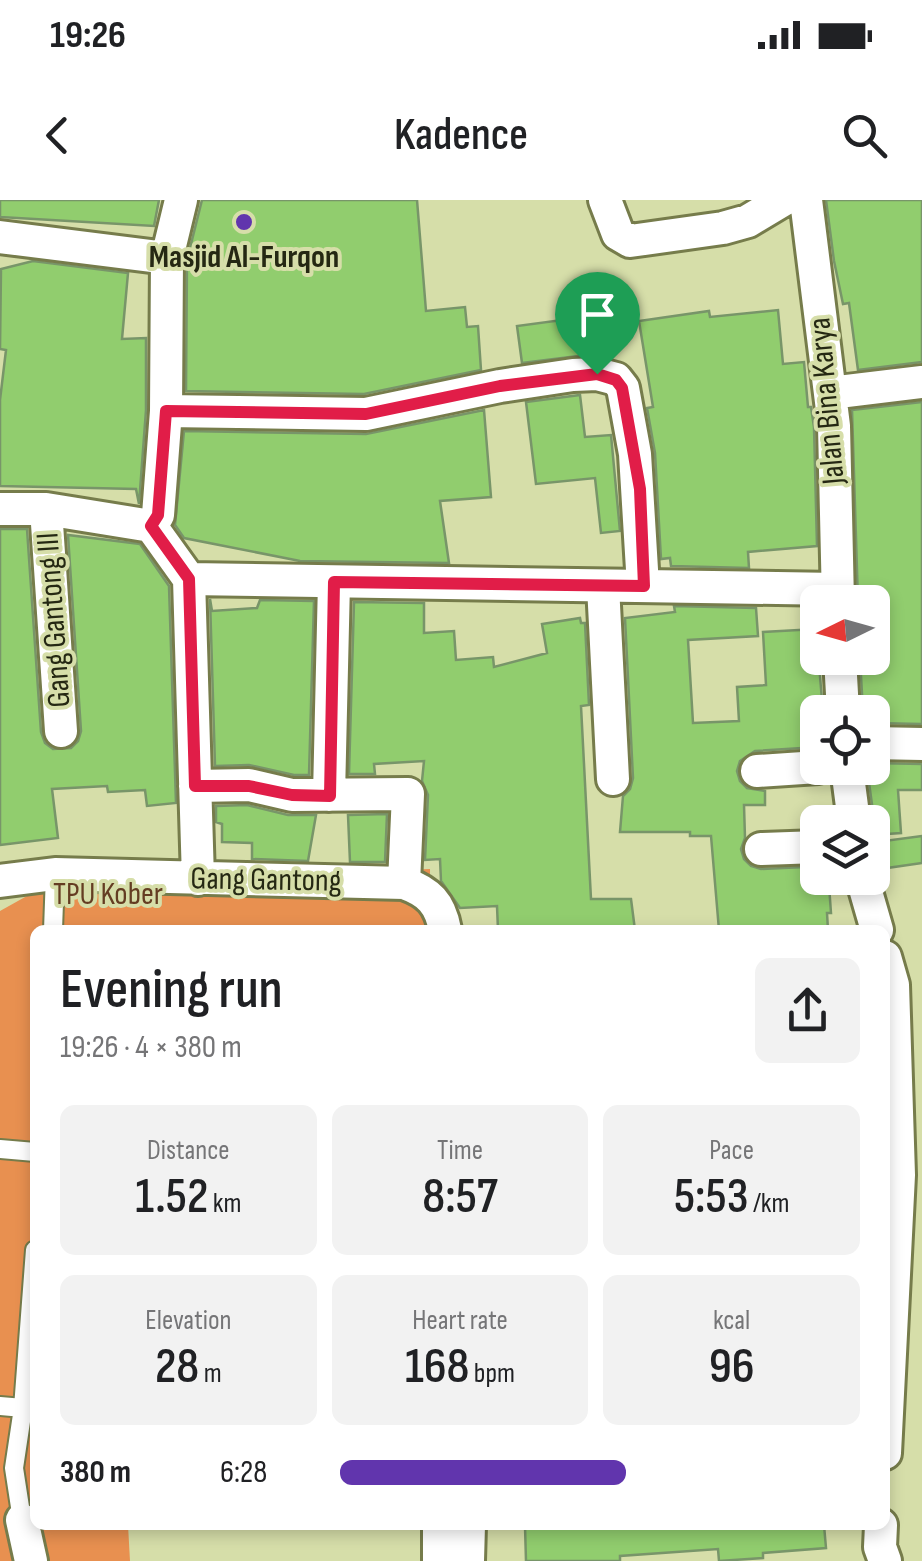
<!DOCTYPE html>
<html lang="en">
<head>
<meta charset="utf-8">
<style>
  :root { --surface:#fff; --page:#f2f2f2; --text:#202124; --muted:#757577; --accent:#6135ad }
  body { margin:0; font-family:"Sofia Sans Condensed",sans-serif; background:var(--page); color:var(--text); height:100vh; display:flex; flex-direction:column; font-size:38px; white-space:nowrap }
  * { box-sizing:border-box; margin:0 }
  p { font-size:32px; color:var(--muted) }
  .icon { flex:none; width:55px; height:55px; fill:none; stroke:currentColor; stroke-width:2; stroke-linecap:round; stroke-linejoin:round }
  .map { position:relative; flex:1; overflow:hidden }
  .drawer { position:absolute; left:30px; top:725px; width:860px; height:605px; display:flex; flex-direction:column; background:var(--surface); border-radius:15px; box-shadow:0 5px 15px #0003 }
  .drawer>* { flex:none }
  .needle { width:65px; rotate:265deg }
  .buttons { position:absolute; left:800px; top:385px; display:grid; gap:20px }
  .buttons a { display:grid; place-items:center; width:90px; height:90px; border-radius:15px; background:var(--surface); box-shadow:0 5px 15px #0003; font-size:50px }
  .pin { position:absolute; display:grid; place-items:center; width:85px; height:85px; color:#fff; margin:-102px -42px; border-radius:50% 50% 50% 0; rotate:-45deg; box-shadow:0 0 10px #0007 }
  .pin .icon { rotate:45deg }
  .round { display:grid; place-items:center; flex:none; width:105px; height:105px; border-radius:15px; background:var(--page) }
  .headline { display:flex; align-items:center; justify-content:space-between; height:170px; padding:0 30px }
  h1 { font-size:55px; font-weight:600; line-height:75px }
  .metrics { display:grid; grid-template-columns:repeat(3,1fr); gap:15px; height:170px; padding:10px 30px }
  .metrics div { display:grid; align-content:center; border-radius:15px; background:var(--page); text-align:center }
  .metrics b { font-size:50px; font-weight:600 }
  .metrics small { font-size:28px; font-weight:400 }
  .metrics p { font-size:28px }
  ul { padding:0 30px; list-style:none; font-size:32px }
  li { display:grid; grid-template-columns:160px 120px 1fr; align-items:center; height:75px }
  li i { height:25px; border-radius:12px; background:var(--accent) }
  .status { display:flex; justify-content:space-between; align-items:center; height:70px; padding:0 50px; background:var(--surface); direction:ltr }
  .status svg { height:28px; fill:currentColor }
  header { display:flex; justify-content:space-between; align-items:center; height:130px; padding:0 30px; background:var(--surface); font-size:45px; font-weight:600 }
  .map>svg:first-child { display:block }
  .green { fill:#e89050 }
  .building { fill:#91cd6e; stroke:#789569; stroke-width:2.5 }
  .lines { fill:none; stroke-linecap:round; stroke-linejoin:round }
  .lane-casing { stroke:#767c4b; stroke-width:22 }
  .street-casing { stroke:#767c4b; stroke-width:38 }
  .lane { stroke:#fff; stroke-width:18 }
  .street { stroke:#fff; stroke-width:32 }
  .route-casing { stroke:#fff; stroke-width:20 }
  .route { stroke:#e11d48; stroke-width:12 }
  .poi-dot { fill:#6135ad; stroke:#d6dea9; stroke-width:4 }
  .labels { text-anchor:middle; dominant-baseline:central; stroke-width:8; stroke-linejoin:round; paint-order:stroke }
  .poi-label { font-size:32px; font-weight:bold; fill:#252813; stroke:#d6dea9 }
  .street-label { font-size:32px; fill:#252813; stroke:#d6dea9 }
  .park-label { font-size:32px; fill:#643d22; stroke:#d6dea9 }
</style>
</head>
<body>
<div class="status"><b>19:26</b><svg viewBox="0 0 49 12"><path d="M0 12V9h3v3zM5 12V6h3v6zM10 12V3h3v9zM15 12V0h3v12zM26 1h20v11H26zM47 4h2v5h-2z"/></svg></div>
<header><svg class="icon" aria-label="back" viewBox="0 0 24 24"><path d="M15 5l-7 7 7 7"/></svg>Kadence<svg class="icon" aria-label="search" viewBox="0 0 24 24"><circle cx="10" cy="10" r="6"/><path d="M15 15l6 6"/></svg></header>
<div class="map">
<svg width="922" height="1361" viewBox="0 0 922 1361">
  <rect width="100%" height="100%" fill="#d6dea9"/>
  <!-- green -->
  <path class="green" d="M 95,658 L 376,671 L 430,669 L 430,730 L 35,730 L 35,1325 L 128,1325 L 130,1361 L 0,1361 L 0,711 Z"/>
  <!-- building -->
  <path class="building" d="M 0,0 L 159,0 L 154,26 L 0,17 Z
    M 202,0 L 417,0 L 426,111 L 465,107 L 467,127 L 478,126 L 481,170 L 364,194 L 186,191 L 187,60 Z
    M 826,0 L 922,0 L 922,162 L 858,170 L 849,103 L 843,104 L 834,61 Z
    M 33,61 L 128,73 L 122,139 L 146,138 L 146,210 L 139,304 L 136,289 L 0,286 L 0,200 L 6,150 L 0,149 L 1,69 Z
    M 618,84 L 627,130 L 591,138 L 594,154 L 522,163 L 517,126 L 570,119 L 565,95 Z
    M 778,110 L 783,164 L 804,162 L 808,207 L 811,207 L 814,227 L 817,346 L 748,352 L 749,368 L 671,366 L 670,358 L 661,359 L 655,253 L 647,208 L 653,207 L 639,121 L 709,111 L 710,117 Z
    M 580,195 L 585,237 L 611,235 L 620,331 L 601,333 L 595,278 L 536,284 L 526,202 Z
    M 922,202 L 922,524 L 872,523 L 872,512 L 863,512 L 860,458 L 872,458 L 872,402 L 858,402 L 852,210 Z
    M 484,210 L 491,297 L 440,301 L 449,363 L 300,361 L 184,338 L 175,325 L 184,231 L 366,234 Z
    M 0,329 L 27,329 L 41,532 L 45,543 L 53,549 L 71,548 L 78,541 L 81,531 L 68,335 L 140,344 L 169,386 L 176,603 L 147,606 L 145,590 L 108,592 L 107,586 L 52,589 L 58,638 L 0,645 Z
    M 210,399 L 212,411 L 257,408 L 260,400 L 314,401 L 309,575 L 294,575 L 249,565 L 215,566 Z
    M 354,402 L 424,403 L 424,433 L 454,431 L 456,460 L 493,457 L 494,467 L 547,453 L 542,424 L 580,418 L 581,423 L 585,423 L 589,505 L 581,506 L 591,699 L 631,699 L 635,730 L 498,730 L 497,706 L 460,708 L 441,681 L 440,659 L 425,660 L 428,595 L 422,581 L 424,561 L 374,564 L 375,574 L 349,574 Z
    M 674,406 L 756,408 L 758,436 L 688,440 L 693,523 L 739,521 L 737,487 L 766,485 L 763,432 L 816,429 L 823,512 L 818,512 L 818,547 L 755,551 L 740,561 L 737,571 L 740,581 L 747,588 L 765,591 L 765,605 L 744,605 L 745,638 L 741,649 L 744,659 L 751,666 L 761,669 L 805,667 L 807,686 L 829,685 L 831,713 L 827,713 L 828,730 L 719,730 L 711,636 L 690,636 L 690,632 L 620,632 L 623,596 L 630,589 L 633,578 L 625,418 L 675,412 Z
    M 872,563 L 922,564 L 922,590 L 898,590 L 901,633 L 872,635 L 874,619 L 867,568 L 872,568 Z
    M 247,605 L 288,615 L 316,615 L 308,661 L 252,659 L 252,643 L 222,642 L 222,624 L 216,622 L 216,606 Z
    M 387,614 L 385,662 L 350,662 L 348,615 Z
    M 922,636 L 922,663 L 887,668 L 884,641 Z
    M 824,1325 L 826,1348 L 763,1353 L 763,1358 L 719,1361 L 718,1349 L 620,1356 L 620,1361 L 526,1361 L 525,1326 Z"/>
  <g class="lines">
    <defs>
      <path id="lane" d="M 53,730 L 55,674
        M 0,949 L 35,952
        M 0,1206 L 23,1208
        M 22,1320 L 14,1268 L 23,1208 L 35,1050"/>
      <path id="street" d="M 605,0 L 618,34 L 630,41 L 723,28 L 748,21 L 783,0
        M 806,0 L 834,226 L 838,402
        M 0,37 L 167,58
        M 830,193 L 922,182
        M 166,211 L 366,214 L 500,186 L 573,175 L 597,174 L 616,179 L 623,188 L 635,254 L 643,386
        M 0,309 L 46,309 L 151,326
        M 46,309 L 61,531
        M 151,326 L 158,315 L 166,211 L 167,58 L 181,0
        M 151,326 L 189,379
        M 189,379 L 837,389
        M 189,379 L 198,679
        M 603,386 L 613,579
        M 840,458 L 843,512
        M 872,543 L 922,544
        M 847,568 L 854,622
        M 757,571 L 818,567
        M 195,586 L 249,585 L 292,595 L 408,594 L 404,683
        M 329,595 L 334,382
        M 761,649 L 818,647
        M 862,678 L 877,730
        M 0,681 L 55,674 L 404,683 C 429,692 440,703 445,730
        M 885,757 L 893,785 L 899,975 L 885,1253
        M 22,1320 L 31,1361
        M 881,1325 L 880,1347 L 885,1361
        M 439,1361 L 439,1325
        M 468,1361 L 469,1325"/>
    </defs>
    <!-- lane casing -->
    <use href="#lane" class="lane-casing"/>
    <!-- street casing -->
    <use href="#street" class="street-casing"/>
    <!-- lane -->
    <use href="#lane" class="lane"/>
    <!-- street -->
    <use href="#street" class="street"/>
  </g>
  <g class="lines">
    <defs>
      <path id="route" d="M 597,174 L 616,180 L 622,188 L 640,289 L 644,386 L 334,382 L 330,596 L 292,595 L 249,586 L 195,586 L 189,379 L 151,326 L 158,315 L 166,211 L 366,214 L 500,186 Z"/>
    </defs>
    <!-- route casing -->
    <use href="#route" class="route-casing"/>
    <!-- route -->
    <use href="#route" class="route"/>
  </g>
  <!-- markers -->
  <circle class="poi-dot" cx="244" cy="22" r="10"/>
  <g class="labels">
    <!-- poi labels -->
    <g class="poi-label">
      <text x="244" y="57">Masjid Al-Furqon</text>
    </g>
    <!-- street labels -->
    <g class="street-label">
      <text transform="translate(827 201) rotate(-95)">Jalan Bina Karya</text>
      <text transform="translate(54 420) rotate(-94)">Gang Gantong III</text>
      <text transform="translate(266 680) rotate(1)">Gang Gantong</text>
    </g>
    <!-- park labels -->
    <g class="park-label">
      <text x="108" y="694">TPU Kober</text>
    </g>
  </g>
</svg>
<div class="buttons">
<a><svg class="needle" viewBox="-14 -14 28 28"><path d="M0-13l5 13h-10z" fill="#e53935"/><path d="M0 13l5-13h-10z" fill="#757577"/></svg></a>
<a><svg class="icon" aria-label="locate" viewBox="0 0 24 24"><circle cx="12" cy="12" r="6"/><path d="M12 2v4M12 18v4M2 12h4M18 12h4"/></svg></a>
<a><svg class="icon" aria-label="layers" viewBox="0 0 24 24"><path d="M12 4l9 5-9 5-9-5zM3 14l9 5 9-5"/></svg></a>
</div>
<div class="pin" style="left:597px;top:174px;background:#1e9e55"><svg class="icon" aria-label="arrive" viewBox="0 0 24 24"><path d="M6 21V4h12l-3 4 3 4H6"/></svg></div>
<section class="drawer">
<div class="headline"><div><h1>Evening run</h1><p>19:26 · 4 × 380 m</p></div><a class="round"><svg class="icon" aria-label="share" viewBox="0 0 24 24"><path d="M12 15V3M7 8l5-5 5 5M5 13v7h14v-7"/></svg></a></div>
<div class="metrics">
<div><p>Distance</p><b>1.52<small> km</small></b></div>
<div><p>Time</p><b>8:57</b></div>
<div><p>Pace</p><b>5:53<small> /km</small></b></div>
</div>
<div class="metrics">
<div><p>Elevation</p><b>28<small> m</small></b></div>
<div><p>Heart rate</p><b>168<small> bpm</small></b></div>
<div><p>kcal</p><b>96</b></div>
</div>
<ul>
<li><b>380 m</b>6:28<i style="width:55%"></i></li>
</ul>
</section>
</div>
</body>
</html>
